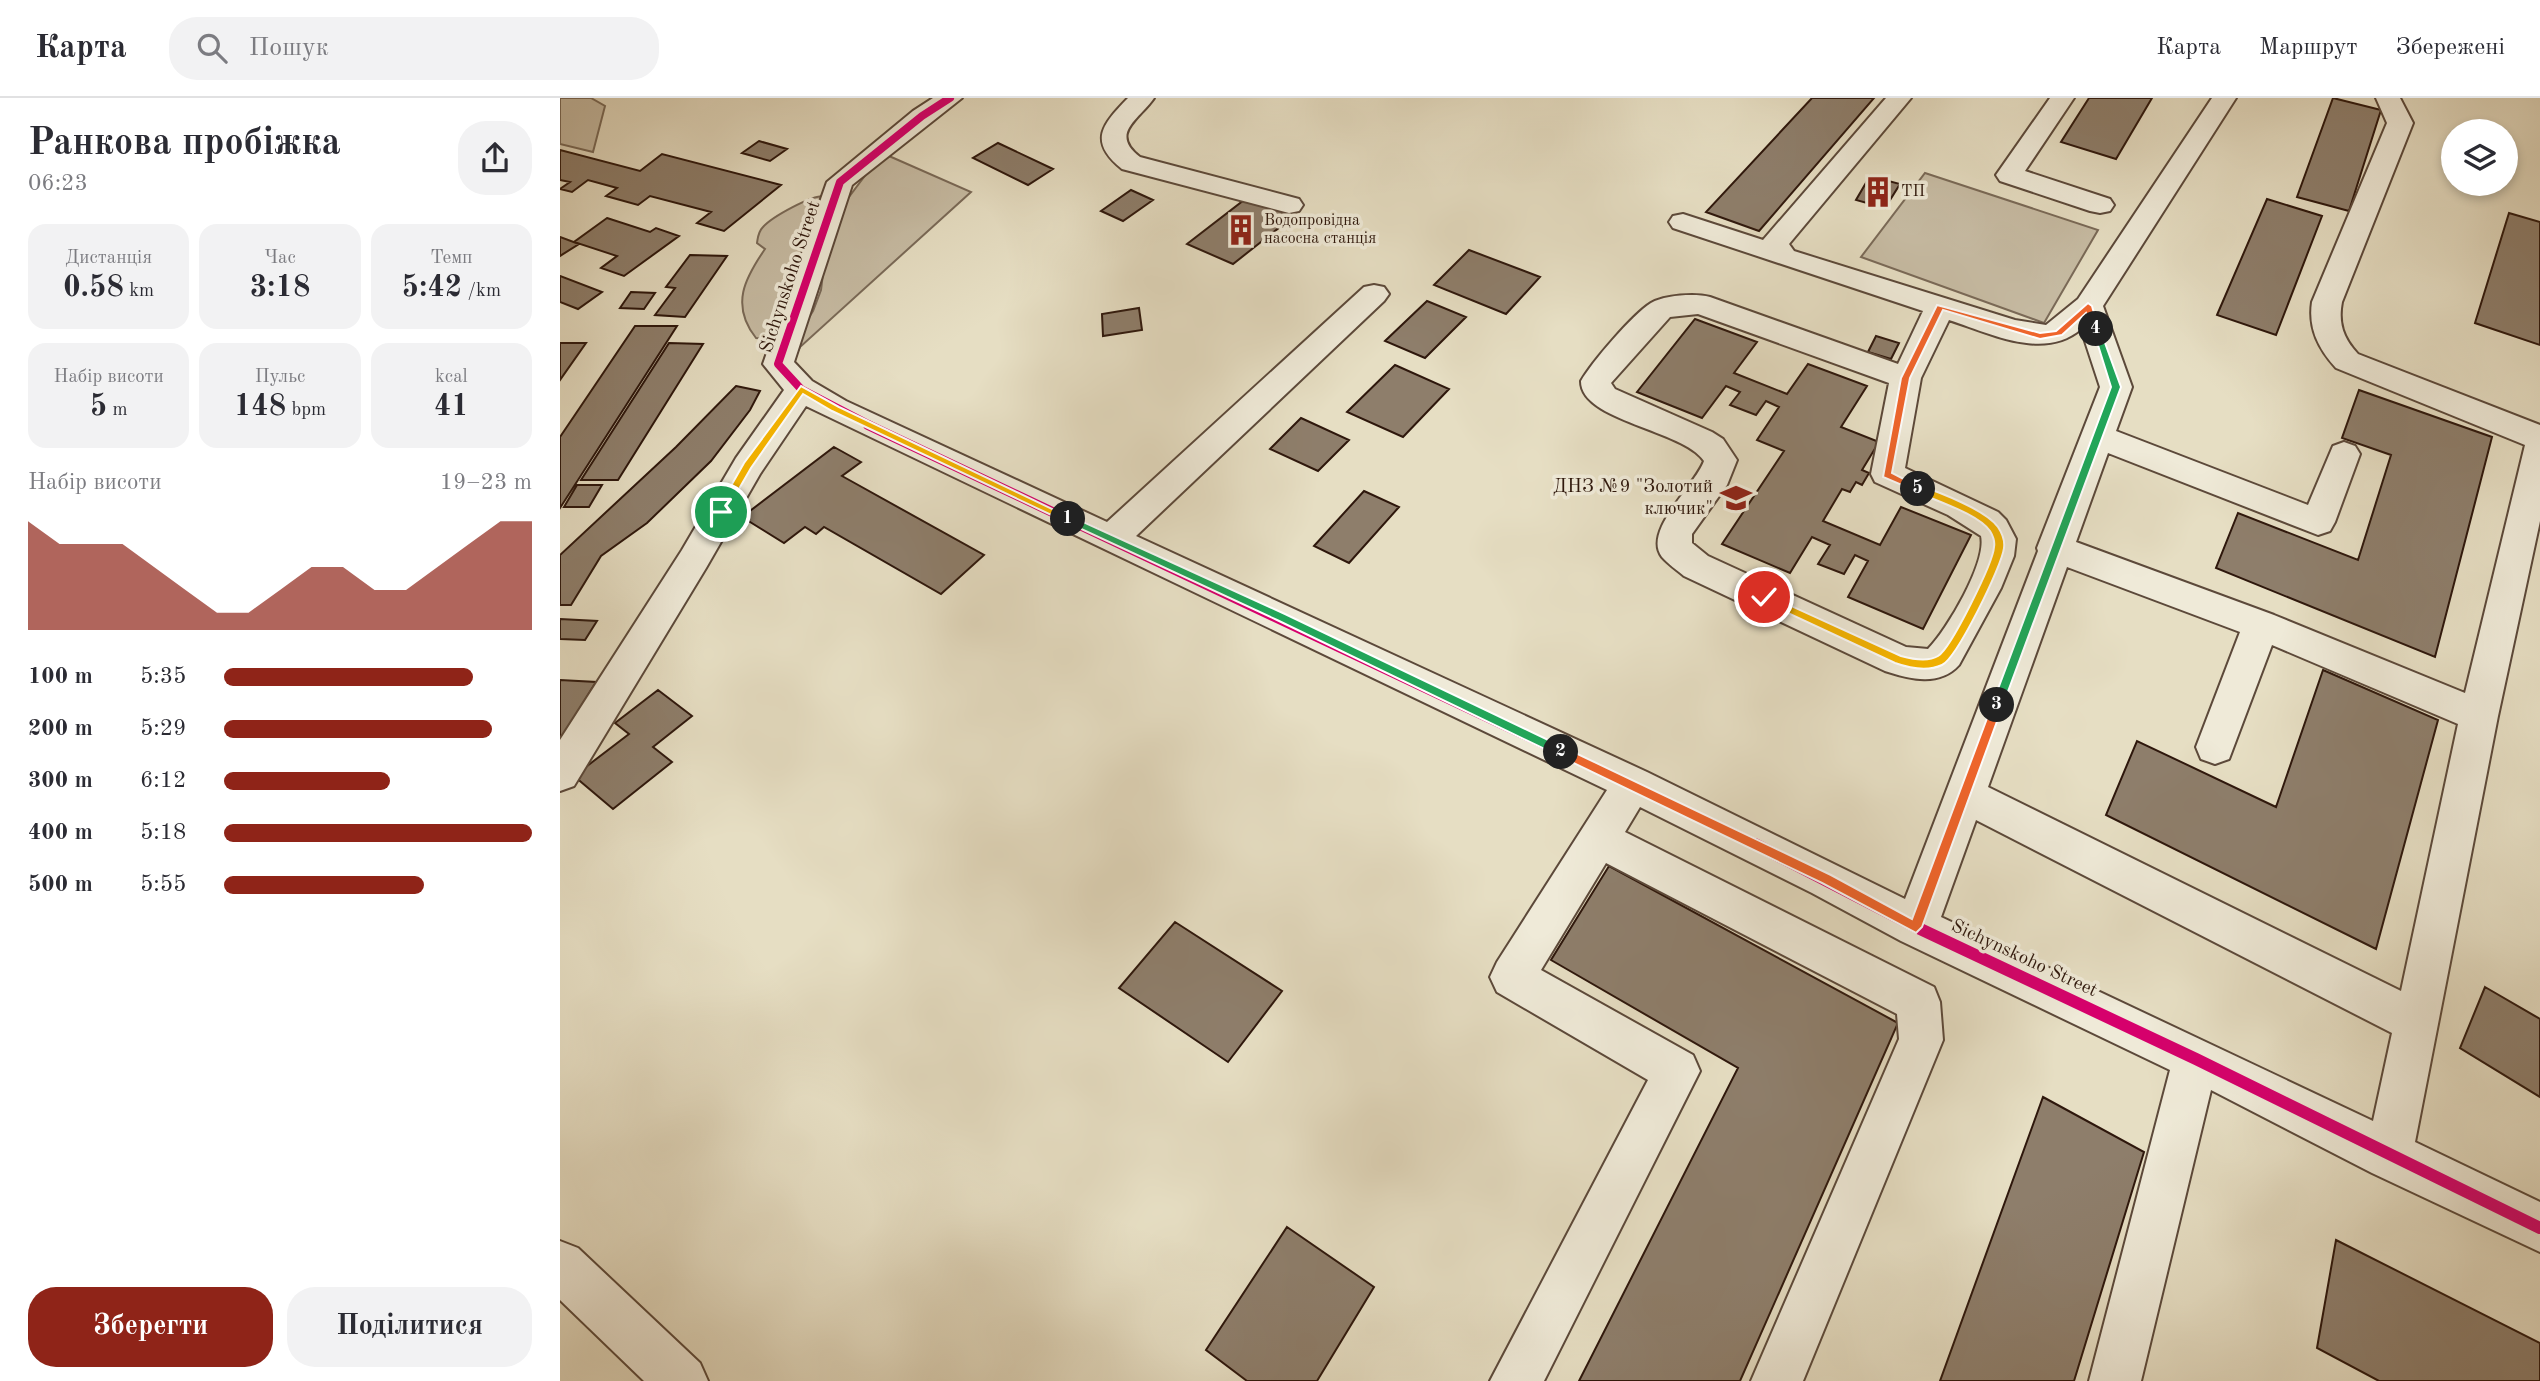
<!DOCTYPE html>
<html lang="uk">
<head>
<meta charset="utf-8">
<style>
  :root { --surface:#fff; --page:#f2f2f3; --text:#2b2b33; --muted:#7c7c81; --line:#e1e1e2; --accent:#8f2418 }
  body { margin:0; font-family:"Old Standard TT",serif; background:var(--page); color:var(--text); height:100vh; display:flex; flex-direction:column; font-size:26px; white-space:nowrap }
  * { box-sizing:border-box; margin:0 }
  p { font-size:23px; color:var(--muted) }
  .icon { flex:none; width:38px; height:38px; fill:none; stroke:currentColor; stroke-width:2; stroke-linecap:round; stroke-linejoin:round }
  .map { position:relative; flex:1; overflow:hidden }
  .drawer { display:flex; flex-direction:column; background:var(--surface); width:560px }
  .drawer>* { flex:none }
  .fabs { position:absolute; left:1881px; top:21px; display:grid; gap:14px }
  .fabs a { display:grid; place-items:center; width:77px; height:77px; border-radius:50%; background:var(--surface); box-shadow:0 4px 10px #0003; font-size:35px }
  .pin { position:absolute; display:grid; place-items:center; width:60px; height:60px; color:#fff; margin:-30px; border:4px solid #fff; border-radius:50%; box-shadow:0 2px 7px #0007 }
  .km { position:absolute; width:35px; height:35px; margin:-18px; border-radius:50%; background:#222; color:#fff; font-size:19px; line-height:35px; text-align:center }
  .round { display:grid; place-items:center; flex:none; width:74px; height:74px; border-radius:28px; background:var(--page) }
  .head { display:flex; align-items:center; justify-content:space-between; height:119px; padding:0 28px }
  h1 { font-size:38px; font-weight:700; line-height:52px }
  .figures { display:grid; grid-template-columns:repeat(3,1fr); gap:10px; height:119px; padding:7px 28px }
  .figures div { display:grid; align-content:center; border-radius:18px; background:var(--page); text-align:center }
  .figures b { font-size:30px; font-weight:700 }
  .figures small { font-size:19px; font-weight:400 }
  .figures p { font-size:19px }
  .chart { height:196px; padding:14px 28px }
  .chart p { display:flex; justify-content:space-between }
  .chart svg { width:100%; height:126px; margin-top:7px; fill:var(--accent); opacity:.7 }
  .button { display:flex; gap:14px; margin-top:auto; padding:14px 28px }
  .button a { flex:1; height:80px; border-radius:28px; background:var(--accent); color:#fff; font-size:28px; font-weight:700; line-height:80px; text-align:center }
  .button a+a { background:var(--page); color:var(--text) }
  ul { padding:0 28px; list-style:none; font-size:23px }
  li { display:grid; grid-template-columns:112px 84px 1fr; align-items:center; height:52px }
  li i { height:18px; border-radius:9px; background:var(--accent) }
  header { display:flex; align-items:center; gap:42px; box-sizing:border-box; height:98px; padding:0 35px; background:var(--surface); border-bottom:2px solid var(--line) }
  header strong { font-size:33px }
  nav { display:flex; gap:38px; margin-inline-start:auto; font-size:24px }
  .search { width:490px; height:63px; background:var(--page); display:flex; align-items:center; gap:18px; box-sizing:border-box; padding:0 24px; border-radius:28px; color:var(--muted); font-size:26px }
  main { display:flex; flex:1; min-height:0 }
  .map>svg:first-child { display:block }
  .green { fill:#c7bca4; stroke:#7a6a58; stroke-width:2 }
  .building { fill:#8e7e6b; stroke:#2e170c; stroke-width:2 }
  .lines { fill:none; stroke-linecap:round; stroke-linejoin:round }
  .minor-casing { stroke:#5c493a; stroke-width:4 }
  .minor { fill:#efead8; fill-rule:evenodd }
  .cycleway-far2-casing { stroke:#efead8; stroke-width:11 }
  .cycleway-far1-casing { stroke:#efead8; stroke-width:14 }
  .cycleway-casing { stroke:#efead8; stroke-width:17 }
  .cycleway-far2 { stroke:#d6006c; stroke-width:8 }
  .cycleway-far1 { stroke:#d6006c; stroke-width:10 }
  .cycleway { stroke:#d6006c; stroke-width:12 }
  .split-1 { fill:#f5b400; stroke:#fff; stroke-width:2 }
  .split-2 { fill:#22a559; stroke:#fff; stroke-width:2 }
  .split-3 { fill:#f0652b; stroke:#fff; stroke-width:2 }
  .split-4 { fill:#22a559; stroke:#fff; stroke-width:2 }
  .split-5 { fill:#f0652b; stroke:#fff; stroke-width:2 }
  .split-6 { fill:#f5b400; stroke:#fff; stroke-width:2 }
  .labels { text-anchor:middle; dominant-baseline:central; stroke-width:7; stroke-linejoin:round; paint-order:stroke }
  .far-poi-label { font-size:16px; fill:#2e170c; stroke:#efead8; text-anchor:start }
  .street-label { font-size:19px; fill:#2e170c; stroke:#efead8 }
  .poi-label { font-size:19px; fill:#2e170c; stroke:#efead8; text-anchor:end }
</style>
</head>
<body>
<header>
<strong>Карта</strong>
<div class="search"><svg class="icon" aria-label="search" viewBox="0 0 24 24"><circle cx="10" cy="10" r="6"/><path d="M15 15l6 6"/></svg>Пошук</div>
<nav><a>Карта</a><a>Маршрут</a><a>Збережені</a></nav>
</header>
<main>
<section class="drawer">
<div class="head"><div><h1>Ранкова пробіжка</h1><p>06:23</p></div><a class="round"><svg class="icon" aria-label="share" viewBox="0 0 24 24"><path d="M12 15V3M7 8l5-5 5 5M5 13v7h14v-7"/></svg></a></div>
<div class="figures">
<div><p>Дистанція</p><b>0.58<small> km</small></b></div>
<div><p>Час</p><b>3:18</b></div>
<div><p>Темп</p><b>5:42<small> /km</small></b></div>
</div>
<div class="figures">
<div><p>Набір висоти</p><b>5<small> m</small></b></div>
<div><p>Пульс</p><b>148<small> bpm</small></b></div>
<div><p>kcal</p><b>41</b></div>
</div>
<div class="chart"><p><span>Набір висоти</span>19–23 m</p>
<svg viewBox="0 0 160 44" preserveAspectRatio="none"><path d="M0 44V6L10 14L20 14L30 14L40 22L50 30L60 38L70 38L80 30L90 22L100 22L110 30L120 30L130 22L140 14L150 6L160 6V44z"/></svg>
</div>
<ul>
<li><b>100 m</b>5:35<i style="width:81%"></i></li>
<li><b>200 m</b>5:29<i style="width:87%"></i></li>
<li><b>300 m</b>6:12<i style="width:54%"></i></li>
<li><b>400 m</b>5:18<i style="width:100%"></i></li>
<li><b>500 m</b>5:55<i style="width:65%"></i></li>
</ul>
<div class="button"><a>Зберегти</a><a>Поділитися</a></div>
</section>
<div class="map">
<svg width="1980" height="1283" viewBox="0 0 1980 1283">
  <rect width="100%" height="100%" fill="#e6dec3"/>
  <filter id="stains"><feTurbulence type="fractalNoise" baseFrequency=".00286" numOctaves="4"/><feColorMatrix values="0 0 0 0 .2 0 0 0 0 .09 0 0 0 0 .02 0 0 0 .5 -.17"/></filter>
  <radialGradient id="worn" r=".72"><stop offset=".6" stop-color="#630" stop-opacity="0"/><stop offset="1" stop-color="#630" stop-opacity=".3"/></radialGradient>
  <!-- green -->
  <path class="green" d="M 0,0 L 31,0 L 45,8 L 33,54 L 0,46 Z
    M 329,58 L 411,94 L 240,249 L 235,259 L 241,232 L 253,213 L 261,192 L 266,151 L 277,115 L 310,71 Z
    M 1365,75 L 1538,132 L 1484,225 L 1301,159 Z
    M 265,98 L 212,242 L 196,240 C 170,207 185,180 205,151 L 197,145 C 198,139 198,134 203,129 C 212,119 251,97 265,98 Z"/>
  <!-- building -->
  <path class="building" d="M 1252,0 L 1314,0 L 1199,133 L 1146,114 Z
    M 1529,0 L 1592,0 L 1556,61 L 1501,44 Z
    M 1773,0 L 1821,12 L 1789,113 L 1737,99 Z
    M 199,43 L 227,51 L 210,63 L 182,55 Z
    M 438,45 L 493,71 L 468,87 L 413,60 Z
    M 0,52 L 80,73 L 102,56 L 221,87 L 164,133 L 137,125 L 151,114 L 90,98 L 78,107 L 46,98 L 57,90 L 28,82 L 12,94 L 0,91 L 10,84 L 0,82 Z
    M 1310,78 L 1340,86 L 1325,110 L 1296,102 Z
    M 571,92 L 593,102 L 563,123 L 541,113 Z
    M 688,99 L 734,118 L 673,166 L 627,146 Z
    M 1707,101 L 1762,118 L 1716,237 L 1657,217 Z
    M 1949,115 L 1980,124 L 1980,247 L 1915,225 Z
    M 47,120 L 90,134 L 96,130 L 119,138 L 64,178 L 41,170 L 57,158 L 14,144 Z
    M 0,139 L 19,146 L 0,158 Z
    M 909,152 L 980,179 L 946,216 L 874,187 Z
    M 130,157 L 167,158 L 125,219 L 95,217 L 115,190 L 106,189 Z
    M 0,178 L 42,194 L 18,211 L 0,204 Z
    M 71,194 L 95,195 L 84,211 L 60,210 Z
    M 867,203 L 906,219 L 865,260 L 825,243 Z
    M 579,210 L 582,232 L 543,238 L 542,216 Z
    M 1135,221 L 1197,244 L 1174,275 L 1227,296 L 1248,266 L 1307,288 L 1281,329 L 1319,344 L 1302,372 L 1309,375 L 1302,387 L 1296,384 L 1290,394 L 1282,391 L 1263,423 L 1320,447 L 1341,409 L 1411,437 L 1363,531 L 1288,499 L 1308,463 L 1295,457 L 1284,476 L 1258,466 L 1270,447 L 1252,439 L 1230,475 L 1162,446 L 1224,353 L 1197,342 L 1219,309 L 1206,303 L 1196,317 L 1170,307 L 1180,294 L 1166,288 L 1142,320 L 1077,294 Z
    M 75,228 L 117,228 L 0,410 L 0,339 Z
    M 1316,238 L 1339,245 L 1331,261 L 1308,254 Z
    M 0,245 L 26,245 L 0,282 Z
    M 109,245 L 143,246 L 58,382 L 21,382 Z
    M 835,267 L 889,291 L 843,339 L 787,314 Z
    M 176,288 L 200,293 L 190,312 L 151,363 L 87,425 L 41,458 L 11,507 L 0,507 L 0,457 L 116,349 Z
    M 1799,292 L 1932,339 L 1875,559 L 1656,470 L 1678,415 L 1798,462 L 1831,357 L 1782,340 Z
    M 741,320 L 789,342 L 758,373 L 710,351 Z
    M 274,349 L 301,364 L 282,378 L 424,457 L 381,496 L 264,429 L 256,436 L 245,429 L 224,445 L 182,419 Z
    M 17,387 L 42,387 L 29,409 L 4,409 Z
    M 804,393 L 839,409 L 789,465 L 754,448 Z
    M 0,521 L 37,523 L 25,542 L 0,541 Z
    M 1763,572 L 1878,622 L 1816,851 L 1546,717 L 1577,643 L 1716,709 Z
    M 0,582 L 36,584 L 0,643 Z
    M 98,592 L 132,618 L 93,649 L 112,664 L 53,711 L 14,678 L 69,636 L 55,625 Z
    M 1049,768 L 1338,925 L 1180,1283 L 1019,1283 L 1178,970 L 991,862 Z
    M 615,824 L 722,893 L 668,964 L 559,890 Z
    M 1925,889 L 1980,921 L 1980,999 L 1900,950 Z
    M 1483,999 L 1584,1054 L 1514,1283 L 1380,1283 Z
    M 727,1129 L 814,1189 L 757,1283 L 687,1283 L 646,1252 Z
    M 1776,1142 L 1980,1245 L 1980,1283 L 1819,1283 L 1757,1250 Z"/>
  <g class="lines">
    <defs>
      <path id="minor" d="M 373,0 L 402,0 L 292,87 L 234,264 L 252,283 L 286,303 L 547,424 L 804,189 L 814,187 L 824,189 L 829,196 L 824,203 L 576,438 L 1087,674 L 1345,801 L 1478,453 L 1477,450 L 1540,289 L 1521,231 C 1484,263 1429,235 1389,222 L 1361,280 L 1345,370 L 1438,414 L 1446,422 L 1456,441 L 1454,458 L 1441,490 L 1399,567 C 1379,589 1350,581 1325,573 L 1124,478 C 1117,472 1108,466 1102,459 C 1082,433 1135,388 1144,363 C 1124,332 1020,323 1021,283 C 1032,264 1073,216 1091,205 C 1105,197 1135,195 1150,199 L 1338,266 L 1363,213 L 1113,130 L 1109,124 L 1113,118 L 1123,116 L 1203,142 L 1326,0 L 1351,0 L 1229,146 L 1234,153 L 1455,222 L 1486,227 L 1518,201 L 1652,0 L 1676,0 L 1543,208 L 1572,289 L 1556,333 L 1748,407 L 1773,348 L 1784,344 L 1795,348 L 1800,356 L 1775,424 L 1770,433 L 1758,437 L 1548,355 L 1516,444 L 1714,517 L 1905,595 L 1965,347 L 1776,270 C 1759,251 1748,231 1752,204 L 1827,25 L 1816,0 L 1840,0 L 1853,25 L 1782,204 C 1778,225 1783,240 1798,256 L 1980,327 L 1980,423 L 1938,618 L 1855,1044 L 1980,1104 L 1980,1154 L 1812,1075 L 1651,992 L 1581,1283 L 1529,1283 L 1610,972 L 1341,843 L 1252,795 L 1080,709 L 1065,734 L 1374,889 L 1380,904 L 1383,942 L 1243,1283 L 1191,1283 L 1339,941 L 1337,916 L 1046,765 L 981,872 L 1133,957 L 1140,973 L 984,1283 L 930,1283 L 1088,982 L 937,894 L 930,879 L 937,864 L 1047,692 L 246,308 L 200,376 L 146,470 L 14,688 L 0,693 L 0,642 L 122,452 L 176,360 L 224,292 L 203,266 L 267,84 L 353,13 ZM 1138,216 L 1329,285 L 1311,376 L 1315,384 L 1388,417 L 1421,438 C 1427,464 1387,532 1368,551 L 1346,549 L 1148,458 L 1132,445 L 1132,436 L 1167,387 L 1177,362 L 1163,341 L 1152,334 L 1055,291 L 1051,285 L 1110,219 ZM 1507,469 L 1680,534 L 1636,649 L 1641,661 L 1655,666 L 1669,661 L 1712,547 L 1898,626 L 1841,893 L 1428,689 ZM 1416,722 L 1832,935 L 1813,1023 L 1381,819 Z
        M 568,0 L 594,0 C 579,22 549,35 580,59 L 739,101 L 743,107 L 739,113 L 729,115 L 562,71 C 527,43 543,26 568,0 Z
        M 1490,0 L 1514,0 L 1465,73 L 1550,101 L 1554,107 L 1550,113 L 1540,115 L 1530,113 L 1440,83 L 1436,77 Z
        M 0,1143 L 18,1150 L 140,1265 L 148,1283 L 84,1283 L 0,1202 Z"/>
    </defs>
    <!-- minor casing -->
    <use href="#minor" class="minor-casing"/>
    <!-- minor -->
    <use href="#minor" class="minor"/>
    <defs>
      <path id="cycleway-far2" d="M 312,328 L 241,291 L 218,266 L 280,84 L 362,18 L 390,0"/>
      <path id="cycleway-far1" d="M 308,327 L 1198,747"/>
      <path id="cycleway" d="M 1195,746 L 1356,829 L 1636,961 L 1980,1130"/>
    </defs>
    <!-- cycleway-far2 casing -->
    <use href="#cycleway-far2" class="cycleway-far2-casing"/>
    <!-- cycleway-far1 casing -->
    <use href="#cycleway-far1" class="cycleway-far1-casing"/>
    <!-- cycleway casing -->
    <use href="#cycleway" class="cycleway-casing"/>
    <!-- cycleway-far2 -->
    <use href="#cycleway-far2" class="cycleway-far2"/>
    <!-- cycleway-far1 -->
    <use href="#cycleway-far1" class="cycleway-far1"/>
    <!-- cycleway -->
    <use href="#cycleway" class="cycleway"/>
  </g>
  <!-- split-1 -->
  <path class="split-1" d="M 241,288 L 279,309 L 513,421 L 508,424 L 504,423 L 272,313 L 243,296 L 191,370 L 164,417 L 157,417 L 156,414 L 184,365 Z"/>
  <!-- split-2 -->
  <path class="split-2" d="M 508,417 L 725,516 L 1005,650 L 1007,654 L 1005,657 L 997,657 L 717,522 L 504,423 L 503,421 Z"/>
  <!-- split-3 -->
  <path class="split-3" d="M 1437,602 L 1443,607 L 1362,829 L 1356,835 L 1262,785 L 997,657 L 996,654 L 997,650 L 1005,650 L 1271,777 L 1352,821 L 1432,607 Z"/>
  <!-- split-4 -->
  <path class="split-4" d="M 1532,228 L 1540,231 L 1561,289 L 1443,607 L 1437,611 L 1432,607 L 1551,289 Z"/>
  <!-- split-5 -->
  <path class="split-5" d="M 1528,205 L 1532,208 L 1539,233 L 1532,233 L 1526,215 L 1502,237 L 1480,241 L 1383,212 L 1350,280 L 1332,375 L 1363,391 L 1358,394 L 1323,379 L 1341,280 L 1377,207 L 1480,235 L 1496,233 Z"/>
  <!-- split-6 -->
  <path class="split-6" d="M 1358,387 C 1379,394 1426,412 1438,429 C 1442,435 1445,443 1444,450 C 1442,468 1397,560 1382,567 C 1367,574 1349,570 1335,565 L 1200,502 L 1200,497 L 1207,497 L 1341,558 C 1352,561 1368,564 1378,558 C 1391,550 1433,465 1434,449 C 1435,444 1433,438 1430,433 C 1417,415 1375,403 1355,393 L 1355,388 Z"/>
  <!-- icons -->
  <defs>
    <symbol id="building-bare" viewBox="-9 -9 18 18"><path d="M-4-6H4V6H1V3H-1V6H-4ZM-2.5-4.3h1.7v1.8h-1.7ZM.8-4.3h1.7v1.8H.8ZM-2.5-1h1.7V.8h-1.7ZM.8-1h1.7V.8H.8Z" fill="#8f2418" stroke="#efead8" stroke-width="2.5" paint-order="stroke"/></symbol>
    <symbol id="school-bare" viewBox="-9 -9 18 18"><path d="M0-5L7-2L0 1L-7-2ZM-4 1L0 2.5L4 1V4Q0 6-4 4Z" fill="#8f2418" stroke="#efead8" stroke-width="2.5" paint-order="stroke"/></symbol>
  </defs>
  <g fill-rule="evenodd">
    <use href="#building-bare" x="1296" y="72" width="44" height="44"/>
    <use href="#building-bare" x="659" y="110" width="44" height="44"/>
    <use href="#school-bare" x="1154" y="378" width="44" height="44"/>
  </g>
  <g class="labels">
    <!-- far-poi labels -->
    <g class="far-poi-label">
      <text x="1341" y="94">ТП</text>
      <text x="704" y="123">Водопровідна<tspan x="704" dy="18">насосна станція</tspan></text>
    </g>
    <!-- street labels -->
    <g class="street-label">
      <text transform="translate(231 179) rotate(-72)">Sichynskoho Street</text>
      <text transform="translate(1464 861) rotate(25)">Sichynskoho Street</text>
    </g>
    <!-- poi labels -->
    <g class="poi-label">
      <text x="1153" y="389">ДНЗ №9 "Золотий<tspan x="1153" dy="22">ключик"</tspan></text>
    </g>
  </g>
  <rect width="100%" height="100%" filter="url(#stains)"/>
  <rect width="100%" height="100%" fill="url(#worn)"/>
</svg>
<div class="fabs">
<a><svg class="icon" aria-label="layers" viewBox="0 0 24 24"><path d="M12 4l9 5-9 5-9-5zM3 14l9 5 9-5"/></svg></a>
</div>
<div class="pin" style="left:161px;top:414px;background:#1e9e55"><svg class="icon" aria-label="arrive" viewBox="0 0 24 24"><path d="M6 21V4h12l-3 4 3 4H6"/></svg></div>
<div class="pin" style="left:1204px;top:499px;background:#d93025"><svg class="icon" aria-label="check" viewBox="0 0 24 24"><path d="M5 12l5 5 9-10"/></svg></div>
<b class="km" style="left:508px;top:421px">1</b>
<b class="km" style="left:1001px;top:654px">2</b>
<b class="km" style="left:1437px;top:607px">3</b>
<b class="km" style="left:1536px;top:231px">4</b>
<b class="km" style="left:1358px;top:391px">5</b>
</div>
</main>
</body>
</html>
